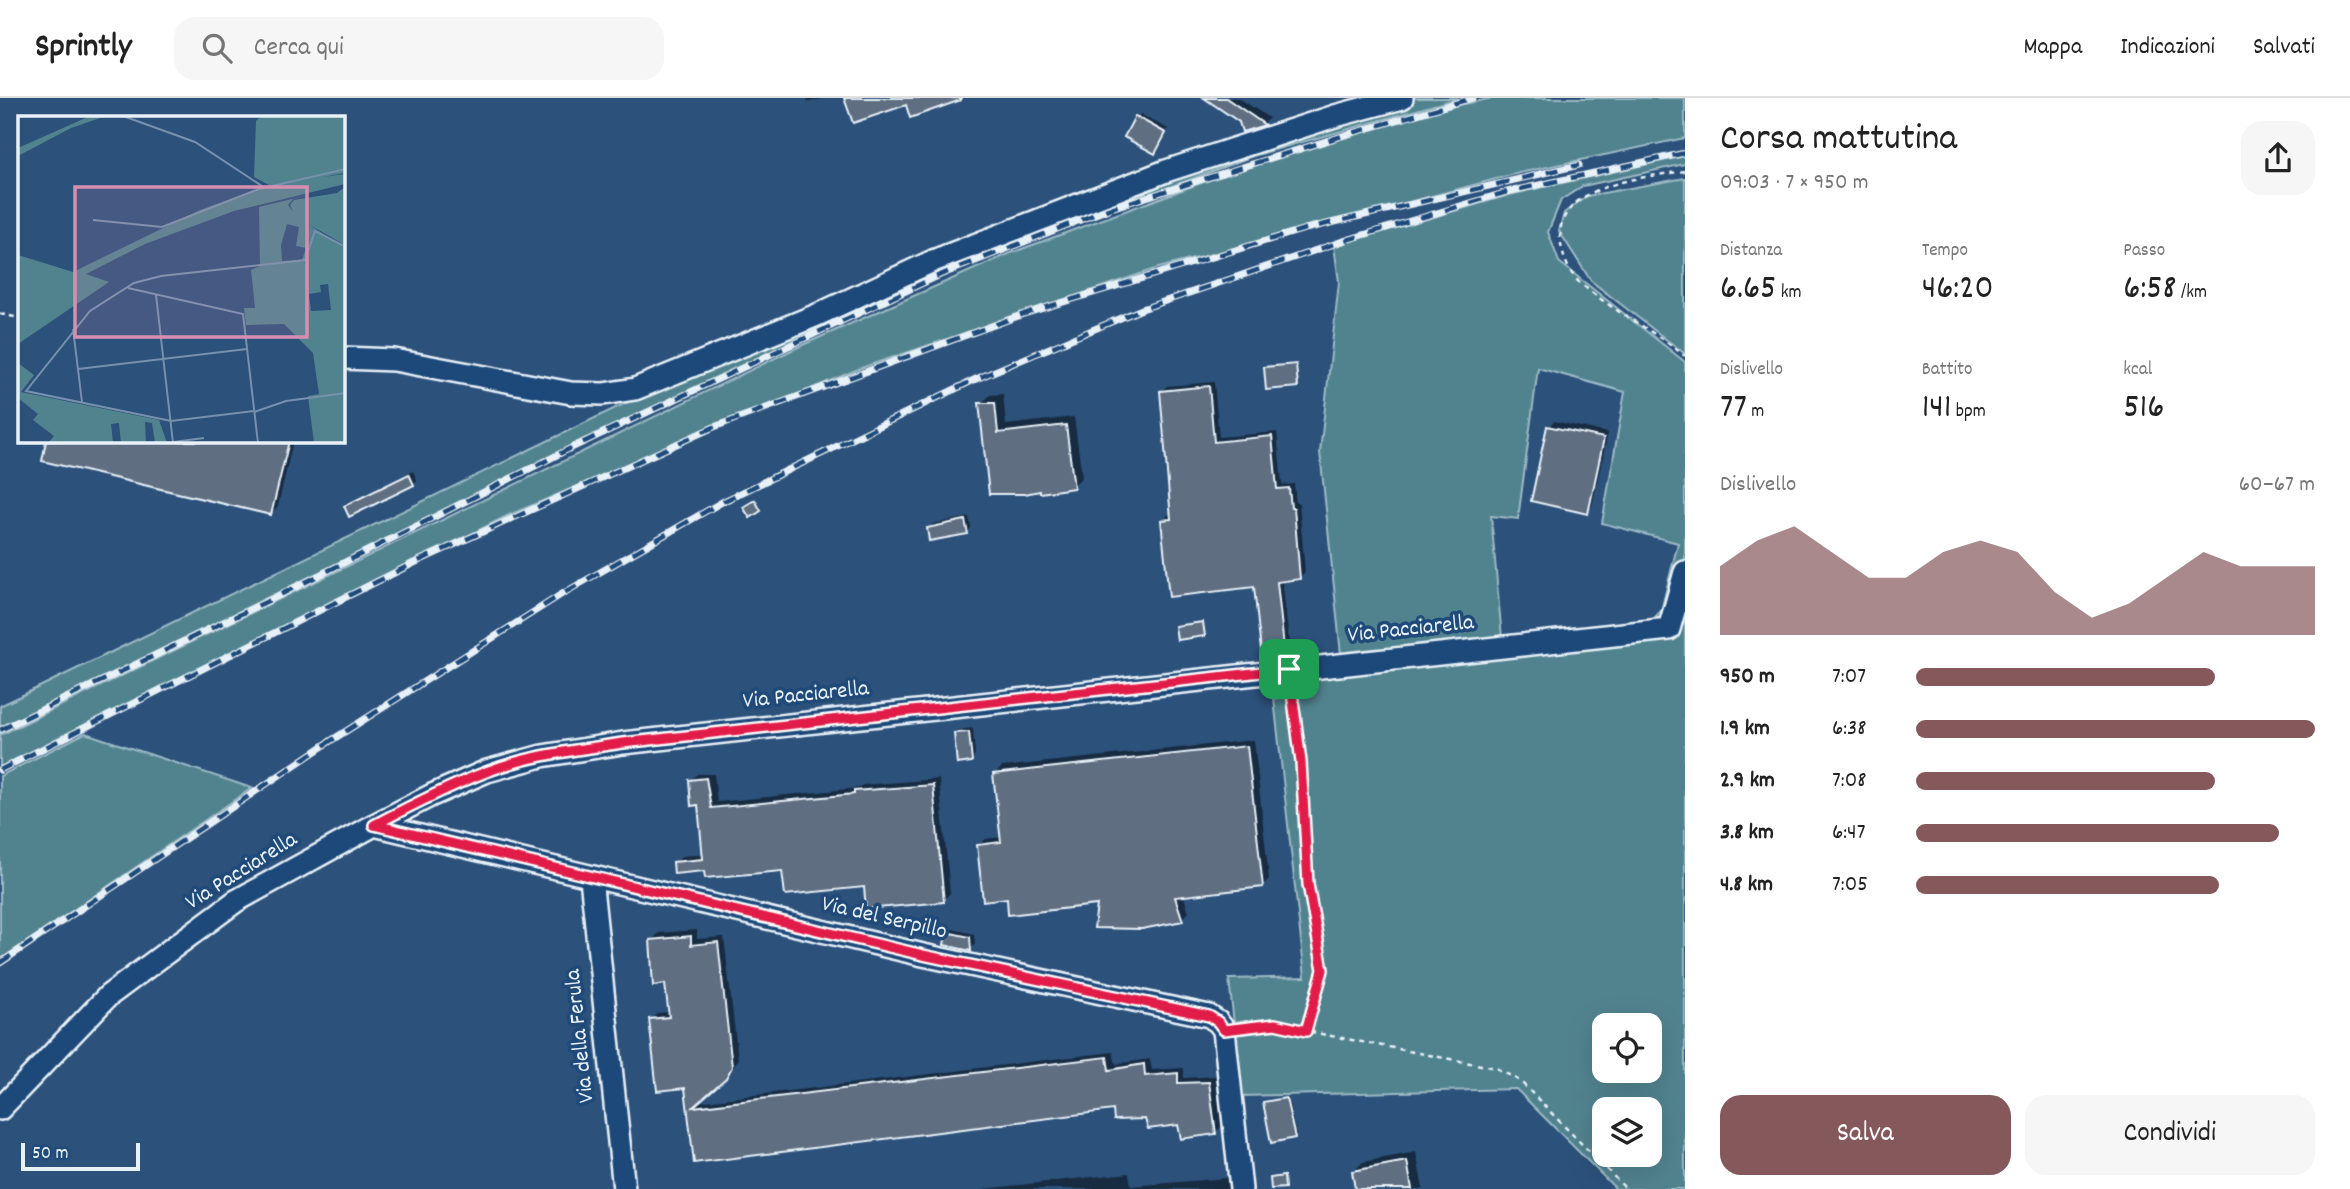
<!DOCTYPE html>
<html lang="it">
<head>
<meta charset="utf-8">
<style>
  :root { --surface:#fff; --page:#f6f6f6; --text:#222; --muted:#767676; --line:#e0e0e0; --accent:#85585c }
  body { margin:0; font-family:Dekko,sans-serif; background:var(--page); color:var(--text); height:100vh; display:flex; flex-direction:column; font-size:26px; white-space:nowrap }
  * { box-sizing:border-box; margin:0 }
  p { font-size:23px; color:var(--muted) }
  .icon { flex:none; width:38px; height:38px; fill:none; stroke:currentColor; stroke-width:2; stroke-linecap:round; stroke-linejoin:round }
  .map { position:relative; flex:1; overflow:hidden }
  .side { display:flex; flex-direction:column; background:var(--surface); width:665px }
  .side>* { flex:none }
  .buttons { position:absolute; left:1592px; top:915px; display:grid; gap:14px }
  .buttons a { display:grid; place-items:center; width:70px; height:70px; border-radius:14px; background:var(--surface); box-shadow:0 7px 28px #0002; font-size:35px }
  .scale { position:absolute; left:21px; bottom:18px; width:119px; box-sizing:border-box; padding-left:7px; border:4px solid #e8f1f8; border-top:0; font-size:19px; line-height:24px; white-space:nowrap; color:#e8f1f8; -webkit-text-stroke:5px #1f4a7a; paint-order:stroke }
  .pin { position:absolute; display:grid; place-items:center; width:60px; height:60px; color:#fff; margin:-30px; border-radius:14px; box-shadow:0 4px 10px #0006 }
  .round { display:grid; place-items:center; flex:none; width:74px; height:74px; border-radius:21px; background:var(--page) }
  .summary { display:flex; align-items:center; justify-content:space-between; height:119px; padding:0 35px }
  h1 { font-size:38px; font-weight:600; line-height:52px }
  .figures { display:grid; grid-template-columns:repeat(3,1fr); gap:10px; height:119px; padding:7px 35px }
  .figures div { display:grid; align-content:center }
  .figures b { font-size:35px; font-weight:600 }
  .figures small { font-size:19px; font-weight:400 }
  .figures p { font-size:19px }
  .chart { height:196px; padding:14px 35px }
  .chart p { display:flex; justify-content:space-between }
  .chart svg { width:100%; height:126px; margin-top:7px; fill:var(--accent); opacity:.7 }
  .button { display:flex; gap:14px; margin-top:auto; padding:14px 35px }
  .button a { flex:1; height:80px; border-radius:21px; background:var(--accent); color:#fff; font-size:28px; font-weight:600; line-height:80px; text-align:center }
  .button a+a { background:var(--page); color:var(--text) }
  ul { padding:0 35px; list-style:none; font-size:23px }
  li { display:grid; grid-template-columns:112px 84px 1fr; align-items:center; height:52px }
  li i { height:18px; border-radius:9px; background:var(--accent) }
  header { display:flex; align-items:center; gap:42px; box-sizing:border-box; height:98px; padding:0 35px; background:var(--surface); border-bottom:2px solid var(--line) }
  header strong { font-size:33px }
  nav { display:flex; gap:38px; margin-inline-start:auto; font-size:24px }
  .search { width:490px; height:63px; background:var(--page); display:flex; align-items:center; gap:18px; box-sizing:border-box; padding:0 24px; border-radius:21px; color:var(--muted); font-size:26px }
  main { display:flex; flex:1; min-height:0 }
  .map>svg:first-child { display:block }
  .green { fill:#51838f; stroke:#9cbac4; stroke-width:2; fill-rule:evenodd }
  .shadow { fill:#0007 }
  .building { fill:#616e81; stroke:#e8f1f8; stroke-width:2 }
  .lines { fill:none; stroke-linecap:round; stroke-linejoin:round }
  .minor-casing { stroke:#e8f1f8; stroke-width:26 }
  .path { stroke:#e8f1f8; stroke-width:2.5; stroke-dasharray:5 5; stroke-linecap:butt }
  .minor { stroke:#1f4a7a; stroke-width:21 }
  .rail-casing { stroke:#e8f1f8; stroke-width:7 }
  .rail { stroke:#1f4a7a; stroke-width:4.5; stroke-dasharray:13; stroke-linecap:butt }
  .route-casing { stroke:#fff; stroke-width:14 }
  .route { stroke:#e11d48; stroke-width:9 }
  .labels { text-anchor:middle; dominant-baseline:central; stroke-width:7; stroke-linejoin:round; paint-order:stroke }
  .street-label { font-size:23px; fill:#e8f1f8; stroke:#1f4a7a }
  .inset-road { fill:none; stroke:#7791ad; stroke-width:2 }
  .view { fill:#d78fb1; fill-opacity:0.15; stroke:#d78fb1; stroke-width:3.5 }
  .inset-edge { fill:none; stroke:#e8f1f8; stroke-width:3.5 }
</style>
</head>
<body>
<header>
<strong>Sprintly</strong>
<div class="search"><svg class="icon" aria-label="search" viewBox="0 0 24 24"><circle cx="10" cy="10" r="6"/><path d="M15 15l6 6"/></svg>Cerca qui</div>
<nav><a>Mappa</a><a>Indicazioni</a><a>Salvati</a></nav>
</header>
<main>
<div class="map">
<svg width="1685" height="1091" viewBox="0 0 1685 1091">
  <rect width="100%" height="100%" fill="#2c517b"/>
  <filter id="ink" filterUnits="userSpaceOnUse"><feTurbulence type="fractalNoise" baseFrequency=".0143" numOctaves="2"/><feDisplacementMap in="SourceGraphic" scale="14" xChannelSelector="R" yChannelSelector="G"/><feConvolveMatrix kernelMatrix="1 2 1 2 8 2 1 2 1" color-interpolation-filters="sRGB"/></filter>
  <g filter="url(#ink)">
    <!-- green -->
    <path class="green" d="M 1380,0 L 1459,0 L 1253,58 L 1008,149 L 795,242 L 0,630 L 0,608 L 911,167 L 1142,71 L 1149,78 Z
      M 1493,0 L 1685,0 L 1685,40 L 1519,75 L 1155,171 L 861,270 L 509,417 L 0,671 L 0,637 L 798,249 L 1011,155 L 1255,65 L 1450,9 Z
      M 1685,58 L 1685,66 L 1583,88 L 1561,102 L 1548,134 L 1559,164 L 1685,264 L 1685,1091 L 1616,1091 L 1516,991 L 1242,998 L 1229,881 L 1305,879 L 1274,601 L 1290,598 L 1291,583 L 1343,576 L 1320,354 L 1339,184 L 1334,148 L 1513,96 ZM 1538,270 L 1625,294 L 1602,425 L 1678,445 L 1661,513 L 1647,527 L 1502,540 L 1491,418 L 1518,421 ZM 1605,928 L 1650,928 L 1650,973 L 1605,973 ZM 1605,1012 L 1650,1012 L 1650,1057 L 1605,1057 Z
      M 1685,80 L 1685,256 L 1591,183 L 1559,133 L 1564,115 L 1587,98 Z
      M 85,635 L 252,690 L 0,862 L 0,678 Z"/>
    <!-- shadow -->
    <path class="shadow" d="M 807,0 L 826,0 L 808,4 Z
      M 1207,0 L 1239,0 L 1269,20 L 1264,25 L 1243,32 L 1241,23 Z
      M 1140,16 L 1168,31 L 1155,53 L 1136,20 Z
      M 1297,265 L 1297,288 L 1266,270 L 1268,268 Z
      M 1214,284 L 1219,339 L 1277,334 L 1282,387 L 1294,386 L 1296,405 L 1299,405 L 1305,474 L 1299,480 L 1282,481 L 1290,552 L 1285,558 L 1255,487 L 1163,423 L 1168,417 L 1172,417 L 1161,293 L 1167,288 Z
      M 1003,296 L 1006,327 L 1074,319 L 1082,379 L 1073,388 L 1025,394 L 981,306 L 990,297 Z
      M 1554,323 L 1608,335 L 1592,408 L 1587,414 L 1549,329 Z
      M 48,343 L 293,343 L 278,408 L 271,415 Z
      M 413,373 L 417,382 L 413,386 L 346,408 Z
      M 969,419 L 971,430 L 967,434 L 929,431 L 933,426 Z
      M 973,630 L 975,658 L 971,662 L 955,636 L 960,632 Z
      M 1254,642 L 1269,781 L 1262,788 L 1183,796 L 1189,814 L 1182,821 L 1099,805 L 1008,799 L 979,747 L 986,741 L 1002,739 L 995,676 L 1002,669 Z
      M 697,676 L 714,676 L 717,704 L 859,690 L 862,687 L 939,681 L 950,795 L 944,802 L 784,771 L 706,771 L 675,765 L 682,758 L 704,756 L 700,705 L 690,683 Z
      M 952,831 L 974,836 L 975,847 L 970,851 L 948,835 Z
      M 697,832 L 697,841 L 724,839 L 738,961 L 732,972 L 697,1004 L 1113,954 L 1116,966 L 1150,961 L 1152,972 L 1184,970 L 1184,980 L 1215,978 L 1222,1028 L 1215,1035 L 1115,1010 L 696,1063 L 686,988 L 651,922 L 658,915 L 670,914 L 667,884 L 652,842 L 659,835 Z
      M 1288,999 L 1296,1037 L 1294,1039 L 1267,1003 Z
      M 1416,1054 L 1423,1091 L 1357,1091 L 1354,1073 L 1363,1064 Z
      M 1129,1075 L 1131,1088 L 1227,1080 L 1229,1091 L 983,1091 Z"/>
    <!-- building -->
    <path class="building" d="M 844,0 L 961,0 L 961,2 L 910,20 L 906,7 L 853,25 Z
      M 1204,0 L 1226,0 L 1265,27 L 1242,34 L 1239,24 Z
      M 1135,18 L 1166,35 L 1155,56 L 1124,39 Z
      M 1296,266 L 1298,289 L 1266,292 L 1264,269 Z
      M 1209,288 L 1214,344 L 1272,338 L 1277,391 L 1289,390 L 1291,410 L 1294,410 L 1300,481 L 1277,484 L 1285,559 L 1262,562 L 1254,489 L 1169,499 L 1161,422 L 1171,421 L 1160,293 Z
      M 979,305 L 995,305 L 998,335 L 1066,327 L 1074,390 L 1040,395 L 1040,393 L 1025,396 L 989,396 Z
      M 1547,328 L 1604,340 L 1588,416 L 1531,403 Z
      M 46,343 L 289,343 L 271,417 L 42,363 Z
      M 409,376 L 414,387 L 349,419 L 344,408 Z
      M 755,402 L 761,413 L 750,420 L 743,409 Z
      M 965,422 L 968,436 L 929,443 L 927,430 Z
      M 1203,524 L 1205,538 L 1177,542 L 1175,528 Z
      M 969,634 L 972,664 L 957,666 L 954,635 Z
      M 1247,648 L 1263,789 L 1175,799 L 1183,823 L 1142,831 L 1094,830 L 1097,807 L 1008,817 L 1007,800 L 983,803 L 977,747 L 1001,744 L 993,676 Z
      M 706,680 L 711,710 L 854,696 L 854,693 L 933,687 L 944,804 L 866,811 L 864,789 L 785,797 L 782,773 L 705,780 L 704,773 L 674,776 L 673,764 L 703,761 L 698,707 L 691,708 L 689,682 Z
      M 946,834 L 970,839 L 971,853 L 944,847 Z
      M 691,838 L 691,847 L 718,844 L 732,969 L 726,980 L 693,1009 L 1107,959 L 1109,972 L 1144,966 L 1145,978 L 1178,975 L 1178,985 L 1209,984 L 1216,1036 L 1181,1041 L 1178,1027 L 1148,1031 L 1145,1021 L 1114,1022 L 1113,1012 L 694,1065 L 685,990 L 657,993 L 649,921 L 669,919 L 665,886 L 653,888 L 650,842 Z
      M 1286,1000 L 1295,1040 L 1271,1045 L 1263,1004 Z
      M 1407,1063 L 1412,1091 L 1355,1091 L 1352,1073 Z
      M 1284,1078 L 1285,1090 L 1271,1091 L 1270,1080 Z"/>
    <g class="lines">
      <defs>
        <path id="minor" d="M 343,260 L 394,262 L 571,295 L 603,296 L 635,291 L 817,217 L 933,163 L 1166,73 L 1335,18 L 1402,0
          M 374,727 L 923,857 L 1209,918 L 1218,924 L 1224,932 L 1241,1091
          M 591,780 L 624,1091
          M 0,1011 L 108,898 L 236,803 L 374,727 L 432,697 L 487,673 L 542,658 L 623,645 L 1669,531 L 1685,474"/>
      </defs>
      <!-- minor casing -->
      <use href="#minor" class="minor-casing"/>
      <!-- path -->
      <path class="path" d="M 1685,73 C 1645,79 1550,87 1561,146 C 1563,160 1569,174 1579,184 C 1612,213 1652,231 1685,258
        M 0,216 L 19,220
        M 1292,592 L 1301,664 L 1309,787 L 1323,872 L 1306,933
        M 1241,930 L 1275,927 L 1496,970 L 1520,983 L 1626,1091"/>
      <!-- minor -->
      <use href="#minor" class="minor"/>
      <defs>
        <path id="rail" d="M 0,632 L 278,498 L 571,350 L 940,177 L 1111,110 L 1342,38 L 1473,0
          M 0,672 L 414,465 L 714,329 L 1024,216 L 1305,131 L 1579,67
          M 0,865 L 332,642 L 562,496 L 722,404 L 976,281 L 1142,211 L 1343,143 L 1507,94 L 1685,55"/>
      </defs>
      <!-- rail casing -->
      <use href="#rail" class="rail-casing"/>
      <!-- rail -->
      <use href="#rail" class="rail"/>
    </g>
  </g>
  <g class="lines" filter="url(#ink)">
    <defs>
      <path id="route" d="M 1289,571 L 1301,664 L 1308,786 L 1323,872 L 1306,933 L 1275,926 L 1224,932 L 1218,924 L 1209,918 L 923,857 L 374,727 C 410,708 447,689 486,674 C 530,657 577,652 623,645 Z"/>
    </defs>
    <!-- route casing -->
    <use href="#route" class="route-casing"/>
    <!-- route -->
    <use href="#route" class="route"/>
  </g>
  <g class="labels">
    <!-- street labels -->
    <g class="street-label">
      <text transform="translate(1411 532) rotate(-6)">Via Pacciarella</text>
      <text transform="translate(806 598) rotate(-6)">Via Pacciarella</text>
      <text transform="translate(242 774) rotate(-32)">Via Pacciarella</text>
      <text transform="translate(884 821) rotate(13)">Via del Serpillo</text>
      <text transform="translate(581 938) rotate(-96)">Via della Ferula</text>
    </g>
  </g>
  <!-- overview -->
  <g transform="translate(18 18)">
    <rect width="327" height="327" fill="#2c517b"/>
    <path d="M 72,0 L 88,0 L 53,12 L 0,40 L 0,32 ZM 243,0 L 327,0 L 327,57 L 305,61 L 327,58 L 327,68 L 216,95 L 127,128 L 68,158 L 91,166 L 0,228 L 0,139 L 55,156 L 182,94 L 251,69 L 236,61 L 238,5 ZM 327,71 L 327,129 L 290,108 L 327,132 L 327,327 L 296,327 L 290,280 L 301,278 L 295,237 L 266,208 L 228,209 L 226,192 L 237,192 L 233,154 L 242,150 L 241,91 L 320,72 L 275,83 L 270,89 L 275,96 L 272,89 L 276,84 L 319,77 ZM 269,108 L 281,111 L 278,130 L 288,132 L 284,144 L 264,145 L 263,129 ZM 310,168 L 313,194 L 293,195 L 291,178 L 303,176 L 302,169 ZM 0,247 L 16,259 L 3,276 L 141,304 L 149,327 L 137,327 L 134,307 L 127,306 L 128,327 L 103,327 L 101,307 L 93,308 L 95,327 L 30,327 L 36,320 L 15,304 L 20,298 L 0,282 Z" fill="#51838f" fill-rule="evenodd"/>
    <path class="inset-road" d="M 105,0 L 177,26 L 247,72M 75,104 L 144,111 L 241,73 L 328,53M 110,172 L 225,198 L 240,327M 138,179 L 155,327M 55,213 L 64,286M 60,253 L 229,233M 236,295 L 153,305 L 8,275 L 72,195 L 116,167 L 143,160 L 287,144 L 297,115 L 328,131M 236,296 L 268,285 L 328,277M 155,326 L 186,322"/>
    <path class="view" d="M 57,71 L 289,71 L 289,221 L 57,221 Z"/>
    <rect width="327" height="327" class="inset-edge"/>
  </g>
</svg>
<div class="buttons">
<a><svg class="icon" aria-label="locate" viewBox="0 0 24 24"><circle cx="12" cy="12" r="6"/><path d="M12 2v4M12 18v4M2 12h4M18 12h4"/></svg></a>
<a><svg class="icon" aria-label="layers" viewBox="0 0 24 24"><path d="M12 4l9 5-9 5-9-5zM3 14l9 5 9-5"/></svg></a>
</div>
<div class="scale">50 m</div>
<div class="pin" style="left:1289px;top:571px;background:#1e9e55"><svg class="icon" aria-label="arrive" viewBox="0 0 24 24"><path d="M6 21V4h12l-3 4 3 4H6"/></svg></div>
</div>
<section class="side">
<div class="summary"><div><h1>Corsa mattutina</h1><p>09:03 · 7 × 950 m</p></div><a class="round"><svg class="icon" aria-label="share" viewBox="0 0 24 24"><path d="M12 15V3M7 8l5-5 5 5M5 13v7h14v-7"/></svg></a></div>
<div class="figures">
<div><p>Distanza</p><b>6.65<small> km</small></b></div>
<div><p>Tempo</p><b>46:20</b></div>
<div><p>Passo</p><b>6:58<small> /km</small></b></div>
</div>
<div class="figures">
<div><p>Dislivello</p><b>77<small> m</small></b></div>
<div><p>Battito</p><b>141<small> bpm</small></b></div>
<div><p>kcal</p><b>516</b></div>
</div>
<div class="chart"><p><span>Dislivello</span>60–67 m</p>
<svg viewBox="0 0 160 44" preserveAspectRatio="none"><path d="M0 44V20L10 11L20 6L30 15L40 24L50 24L60 15L70 11L80 15L90 29L100 38L110 33L120 24L130 15L140 20L150 20L160 20V44z"/></svg>
</div>
<ul>
<li><b>950 m</b>7:07<i style="width:75%"></i></li>
<li><b>1.9 km</b>6:38<i style="width:100%"></i></li>
<li><b>2.9 km</b>7:08<i style="width:75%"></i></li>
<li><b>3.8 km</b>6:47<i style="width:91%"></i></li>
<li><b>4.8 km</b>7:05<i style="width:76%"></i></li>
</ul>
<div class="button"><a>Salva</a><a>Condividi</a></div>
</section>
</main>
</body>
</html>
